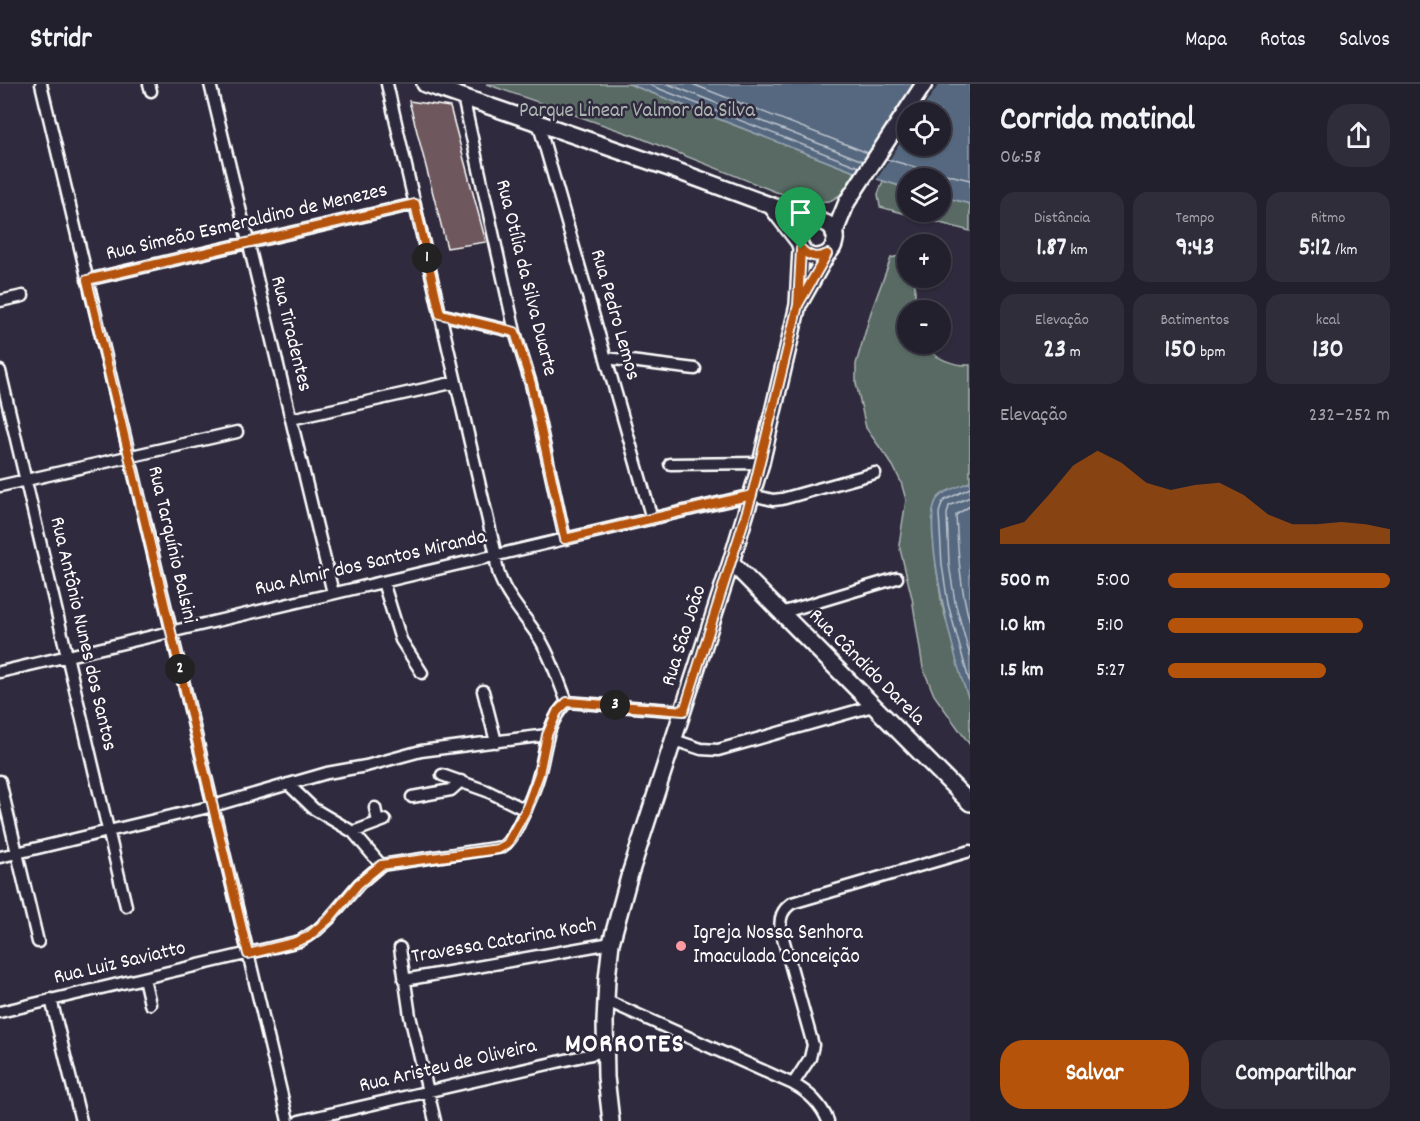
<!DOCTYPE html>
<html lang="pt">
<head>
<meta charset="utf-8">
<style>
  :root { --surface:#23202e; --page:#2f2d3a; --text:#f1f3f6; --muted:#a3a3aa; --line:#403e4a; --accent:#b45309 }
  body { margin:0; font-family:Dekko,sans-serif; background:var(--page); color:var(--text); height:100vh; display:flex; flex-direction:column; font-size:22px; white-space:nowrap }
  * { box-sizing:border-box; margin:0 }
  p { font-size:20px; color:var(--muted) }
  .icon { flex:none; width:33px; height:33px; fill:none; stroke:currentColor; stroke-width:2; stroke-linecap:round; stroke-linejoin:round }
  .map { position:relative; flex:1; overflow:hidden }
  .side { display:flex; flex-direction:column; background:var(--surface); width:450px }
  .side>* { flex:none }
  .buttons { position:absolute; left:897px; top:18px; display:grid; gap:12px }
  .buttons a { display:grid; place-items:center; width:54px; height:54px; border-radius:50%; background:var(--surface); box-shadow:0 2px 4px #0004,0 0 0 2px var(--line); font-size:30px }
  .pin { position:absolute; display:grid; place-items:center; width:51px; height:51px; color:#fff; margin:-62px -26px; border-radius:50% 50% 50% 0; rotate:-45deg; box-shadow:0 0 6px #0007 }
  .pin .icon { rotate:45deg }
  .km { position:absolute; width:30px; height:30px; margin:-15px; border-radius:50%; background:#222; color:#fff; font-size:16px; line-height:30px; text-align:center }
  .round { display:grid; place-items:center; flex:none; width:63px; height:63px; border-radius:24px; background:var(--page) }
  .overview { display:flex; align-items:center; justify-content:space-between; height:102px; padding:0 30px }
  h1 { font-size:33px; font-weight:700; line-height:45px }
  .metrics { display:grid; grid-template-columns:repeat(3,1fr); gap:9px; height:102px; padding:6px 30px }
  .metrics div { display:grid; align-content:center; border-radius:15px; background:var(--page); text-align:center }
  .metrics b { font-size:26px; font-weight:700 }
  .metrics small { font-size:16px; font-weight:400 }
  .metrics p { font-size:16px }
  .chart { height:168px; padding:12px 30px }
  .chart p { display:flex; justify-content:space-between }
  .chart svg { width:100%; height:108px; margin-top:6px; fill:var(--accent); opacity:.7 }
  .button { display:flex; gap:12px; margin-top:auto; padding:12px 30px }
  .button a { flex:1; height:69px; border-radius:24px; background:var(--accent); color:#fff; font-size:24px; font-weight:700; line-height:69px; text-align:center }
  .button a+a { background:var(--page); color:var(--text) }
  ul { padding:0 30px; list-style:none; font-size:20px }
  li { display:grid; grid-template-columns:96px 72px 1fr; align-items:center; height:45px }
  li i { height:15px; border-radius:8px; background:var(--accent) }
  header { display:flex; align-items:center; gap:36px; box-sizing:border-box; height:84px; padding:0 30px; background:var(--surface); border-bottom:2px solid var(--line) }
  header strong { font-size:28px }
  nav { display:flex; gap:33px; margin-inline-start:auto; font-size:21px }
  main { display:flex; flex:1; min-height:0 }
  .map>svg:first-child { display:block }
  .green { fill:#596b64; stroke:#acb5b2; stroke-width:1.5 }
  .water { fill:#54677f; stroke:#98a4b2; stroke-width:1.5; fill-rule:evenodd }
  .pier { fill:#2f2a3d }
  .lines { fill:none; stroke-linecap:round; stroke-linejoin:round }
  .shore { stroke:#bbc2cc; stroke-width:1.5 }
  .building { fill:#6e595d; stroke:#fff; stroke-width:1.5 }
  .street-casing { stroke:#fff; stroke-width:15 }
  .secondary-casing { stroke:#fff; stroke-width:20 }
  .street { stroke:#2f2a3d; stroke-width:10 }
  .secondary { stroke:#2f2a3d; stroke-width:15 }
  .route-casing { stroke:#fff; stroke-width:12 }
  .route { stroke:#b45309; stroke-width:8 }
  .poi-dot { fill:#ff9aa2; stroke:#2f2a3d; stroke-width:2 }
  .labels { text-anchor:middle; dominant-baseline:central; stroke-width:5; stroke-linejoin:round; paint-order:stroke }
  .park-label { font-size:21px; fill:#acb5b2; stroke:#2f2a3d }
  .street-label { font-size:21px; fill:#fff; stroke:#2f2a3d }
  .poi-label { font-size:21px; fill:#fff; stroke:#2f2a3d; text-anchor:start }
  .district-label { font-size:27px; font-weight:bold; letter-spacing:1.5px; fill:#fff; stroke:#2f2a3d }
</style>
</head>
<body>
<header>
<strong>Stridr</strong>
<nav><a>Mapa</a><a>Rotas</a><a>Salvos</a></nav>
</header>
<main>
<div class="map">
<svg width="970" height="1037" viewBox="0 0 970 1037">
  <rect width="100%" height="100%" fill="#2f2a3d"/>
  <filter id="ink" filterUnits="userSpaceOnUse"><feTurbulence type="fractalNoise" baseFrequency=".0167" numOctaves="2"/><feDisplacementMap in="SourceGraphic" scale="12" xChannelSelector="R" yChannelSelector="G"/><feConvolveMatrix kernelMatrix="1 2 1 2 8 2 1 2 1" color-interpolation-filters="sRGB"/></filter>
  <g filter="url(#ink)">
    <!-- green -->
    <path class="green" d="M 486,0 L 629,0 L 857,89 L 840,111 L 830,117 L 817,118 L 776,108 L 638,53 Z
      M 883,97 L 907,104 L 908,128 L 940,128 L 941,112 L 970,120 L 970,147 L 880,123 L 878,110 Z
      M 907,170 L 908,194 L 915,194 L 915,226 L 908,226 L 908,260 L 924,260 C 932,274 955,282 970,281 L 970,398 L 942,411 L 933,428 L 936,481 L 942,521 L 970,617 L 970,661 L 934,611 L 923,584 L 912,514 L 899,461 L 906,416 L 901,398 L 893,382 L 866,344 L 856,299 L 856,280 L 871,228 L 891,174 Z"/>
    <!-- water -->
    <path class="water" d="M 629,0 L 970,0 L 970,120 L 941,112 L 940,94 L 908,94 L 907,104 L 857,89 ZM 908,28 L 940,28 L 940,62 L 908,62 Z
      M 970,398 L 970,617 C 956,589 920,439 937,415 C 944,406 961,402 970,398 Z"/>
    <!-- pier -->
    <path class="pier" d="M 912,0 L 939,0 L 920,28 L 908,28 L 907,48 L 875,98 L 853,91 Z"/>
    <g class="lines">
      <!-- shore -->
      <path class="shore" d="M 647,0 L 859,83
        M 668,0 L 863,77
        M 692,0 L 868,69
        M 886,75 L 915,83 L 928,93 L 945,90 L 970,96
        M 970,404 L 945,416 L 942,419 L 939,429 L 942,481 L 948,520 L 970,600
        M 970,413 L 949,422 L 947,430 L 949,480 L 955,518 L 970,572
        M 970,422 L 956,431 C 958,468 960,503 970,539"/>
    </g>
    <!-- building -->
    <path class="building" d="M 409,17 L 450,23 L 486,158 L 447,164 Z"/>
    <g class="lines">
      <defs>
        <path id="street" d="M 41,0 L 288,1037
          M 149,0 L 151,7
          M 210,0 L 333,509
          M 463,13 L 515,248 L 531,300 L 565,455
          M 538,38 L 652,435
          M 87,196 L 415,120
          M 0,217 L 23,212
          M 440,230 L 515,248
          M 606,274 L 695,285
          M 0,287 L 126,822
          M 291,335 L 456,298
          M 670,380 L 761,379
          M 0,402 L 237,348
          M 383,498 L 401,556 L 422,589
          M 781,529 L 897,494
          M 0,588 L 752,411 L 773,416 L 782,415 L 875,389
          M 483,607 L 496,658
          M 567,618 L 684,627
          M 674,656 L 701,665 L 718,666 L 873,622
          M 442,691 L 487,707 L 526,726
          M 0,697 L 38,858
          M 288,700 L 314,725 L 353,748 L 381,781
          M 412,713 L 451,706 L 461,697
          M 375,724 L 378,738
          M 353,748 L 385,736
          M 0,773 L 213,722 L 327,689 L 366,682 L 421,667 L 547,651
          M 400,864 L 410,932 L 435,1037
          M 144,894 L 150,920
          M 404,896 L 611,859
          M 51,915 L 81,1037
          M 605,916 L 793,1000 C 810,1009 821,1020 828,1037
          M 0,928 L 300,857 L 317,846 L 329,835 L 359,800 L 381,781 L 502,763 C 510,758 514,749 519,740 C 527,724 535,706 540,687 C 547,659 546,641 567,618 C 559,598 552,576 541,557 C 525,530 495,504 496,471 L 387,0
          M 793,1000 L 810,974 L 813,961 L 781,847 C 779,834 782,826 792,819 L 970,767
          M 299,1037 L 605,967"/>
        <path id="secondary" d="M 425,0 L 669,84 L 813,137
          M 772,123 L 799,158
          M 834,150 L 847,118 L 924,0
          M 800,218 L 827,170 C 836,163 839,149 829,141 C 825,138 820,137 815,137 C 787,139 798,185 827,170
          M 731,478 L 970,719
          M 611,1037 L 606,993 L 605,938 L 607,895 L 611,859 L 629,793 L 731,478 L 761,379 L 798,221 L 801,165"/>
      </defs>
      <!-- street casing -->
      <use href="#street" class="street-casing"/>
      <!-- secondary casing -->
      <use href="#secondary" class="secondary-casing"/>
      <!-- street -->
      <use href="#street" class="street"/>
      <!-- secondary -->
      <use href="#secondary" class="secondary"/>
    </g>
  </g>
  <g class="lines" filter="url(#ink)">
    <defs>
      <path id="route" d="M 801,165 L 798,221 L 752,411 L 565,455 L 531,300 L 515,248 L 440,230 L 415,120 L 87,196 L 248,870 L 293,859 L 308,853 L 329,835 L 358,800 L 381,781 L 498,765 L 507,760 L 526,726 L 539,690 L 547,651 L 557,628 L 567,618 L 684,627 L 752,411 L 798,221 L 827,170 C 817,175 809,173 801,165"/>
    </defs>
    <!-- route casing -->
    <use href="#route" class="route-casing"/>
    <!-- route -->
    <use href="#route" class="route"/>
  </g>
  <!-- markers -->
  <circle class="poi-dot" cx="681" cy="862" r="6"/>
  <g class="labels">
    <!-- park labels -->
    <g class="park-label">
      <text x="637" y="28">Parque Linear Valmor da Silva</text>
    </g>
    <!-- street labels -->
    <g class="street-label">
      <text transform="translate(247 139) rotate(-13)">Rua Simeão Esmeraldino de Menezes</text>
      <text transform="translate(525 194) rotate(76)">Rua Otília da Silva Duarte</text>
      <text transform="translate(614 231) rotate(74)">Rua Pedro Lemos</text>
      <text transform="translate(290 250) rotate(76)">Rua Tiradentes</text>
      <text transform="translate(171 461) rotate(77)">Rua Tarquínio Balsini</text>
      <text transform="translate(371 480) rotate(-13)">Rua Almir dos Santos Miranda</text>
      <text transform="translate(82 550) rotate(77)">Rua Antônio Nunes dos Santos</text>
      <text transform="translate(685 552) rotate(-72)">Rua São João</text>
      <text transform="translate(866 584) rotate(45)">Rua Cândido Darela</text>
      <text transform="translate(504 858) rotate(-10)">Travessa Catarina Koch</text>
      <text transform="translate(120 880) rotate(-13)">Rua Luiz Saviatto</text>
      <text transform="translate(448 983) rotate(-13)">Rua Aristeu de Oliveira</text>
    </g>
    <!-- poi labels -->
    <g class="poi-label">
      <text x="693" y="850">Igreja Nossa Senhora<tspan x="693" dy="24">Imaculada Conceição</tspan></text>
    </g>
    <!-- district labels -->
    <g class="district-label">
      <text x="625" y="961">MORROTES</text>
    </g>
  </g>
</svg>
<div class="buttons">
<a><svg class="icon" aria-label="locate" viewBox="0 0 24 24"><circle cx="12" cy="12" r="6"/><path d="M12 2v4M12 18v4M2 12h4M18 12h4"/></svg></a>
<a><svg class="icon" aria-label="layers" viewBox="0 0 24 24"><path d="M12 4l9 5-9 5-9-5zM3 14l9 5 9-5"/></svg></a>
<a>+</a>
<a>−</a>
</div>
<div class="pin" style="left:801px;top:165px;background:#1e9e55"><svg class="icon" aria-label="arrive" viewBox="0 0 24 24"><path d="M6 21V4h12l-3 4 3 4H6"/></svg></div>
<b class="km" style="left:427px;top:174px">1</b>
<b class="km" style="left:180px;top:585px">2</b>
<b class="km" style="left:615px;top:621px">3</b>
</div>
<section class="side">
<div class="overview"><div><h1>Corrida matinal</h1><p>06:58</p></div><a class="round"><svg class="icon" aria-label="share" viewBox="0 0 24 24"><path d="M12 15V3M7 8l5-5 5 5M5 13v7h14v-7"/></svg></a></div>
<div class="metrics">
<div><p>Distância</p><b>1.87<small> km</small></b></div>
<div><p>Tempo</p><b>9:43</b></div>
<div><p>Ritmo</p><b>5:12<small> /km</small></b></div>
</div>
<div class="metrics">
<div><p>Elevação</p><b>23<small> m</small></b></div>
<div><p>Batimentos</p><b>150<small> bpm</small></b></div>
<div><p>kcal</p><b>130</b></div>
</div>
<div class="chart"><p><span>Elevação</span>232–252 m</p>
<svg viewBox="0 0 160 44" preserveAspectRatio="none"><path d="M0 44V38L10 35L20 24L30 12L40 6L50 11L60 19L70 22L80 20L90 19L100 24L110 32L120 36L130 36L140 35L150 36L160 38V44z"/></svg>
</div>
<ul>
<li><b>500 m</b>5:00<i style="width:100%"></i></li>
<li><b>1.0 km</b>5:10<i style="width:88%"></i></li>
<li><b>1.5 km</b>5:27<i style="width:71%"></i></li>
</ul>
<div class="button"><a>Salvar</a><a>Compartilhar</a></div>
</section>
</main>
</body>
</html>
